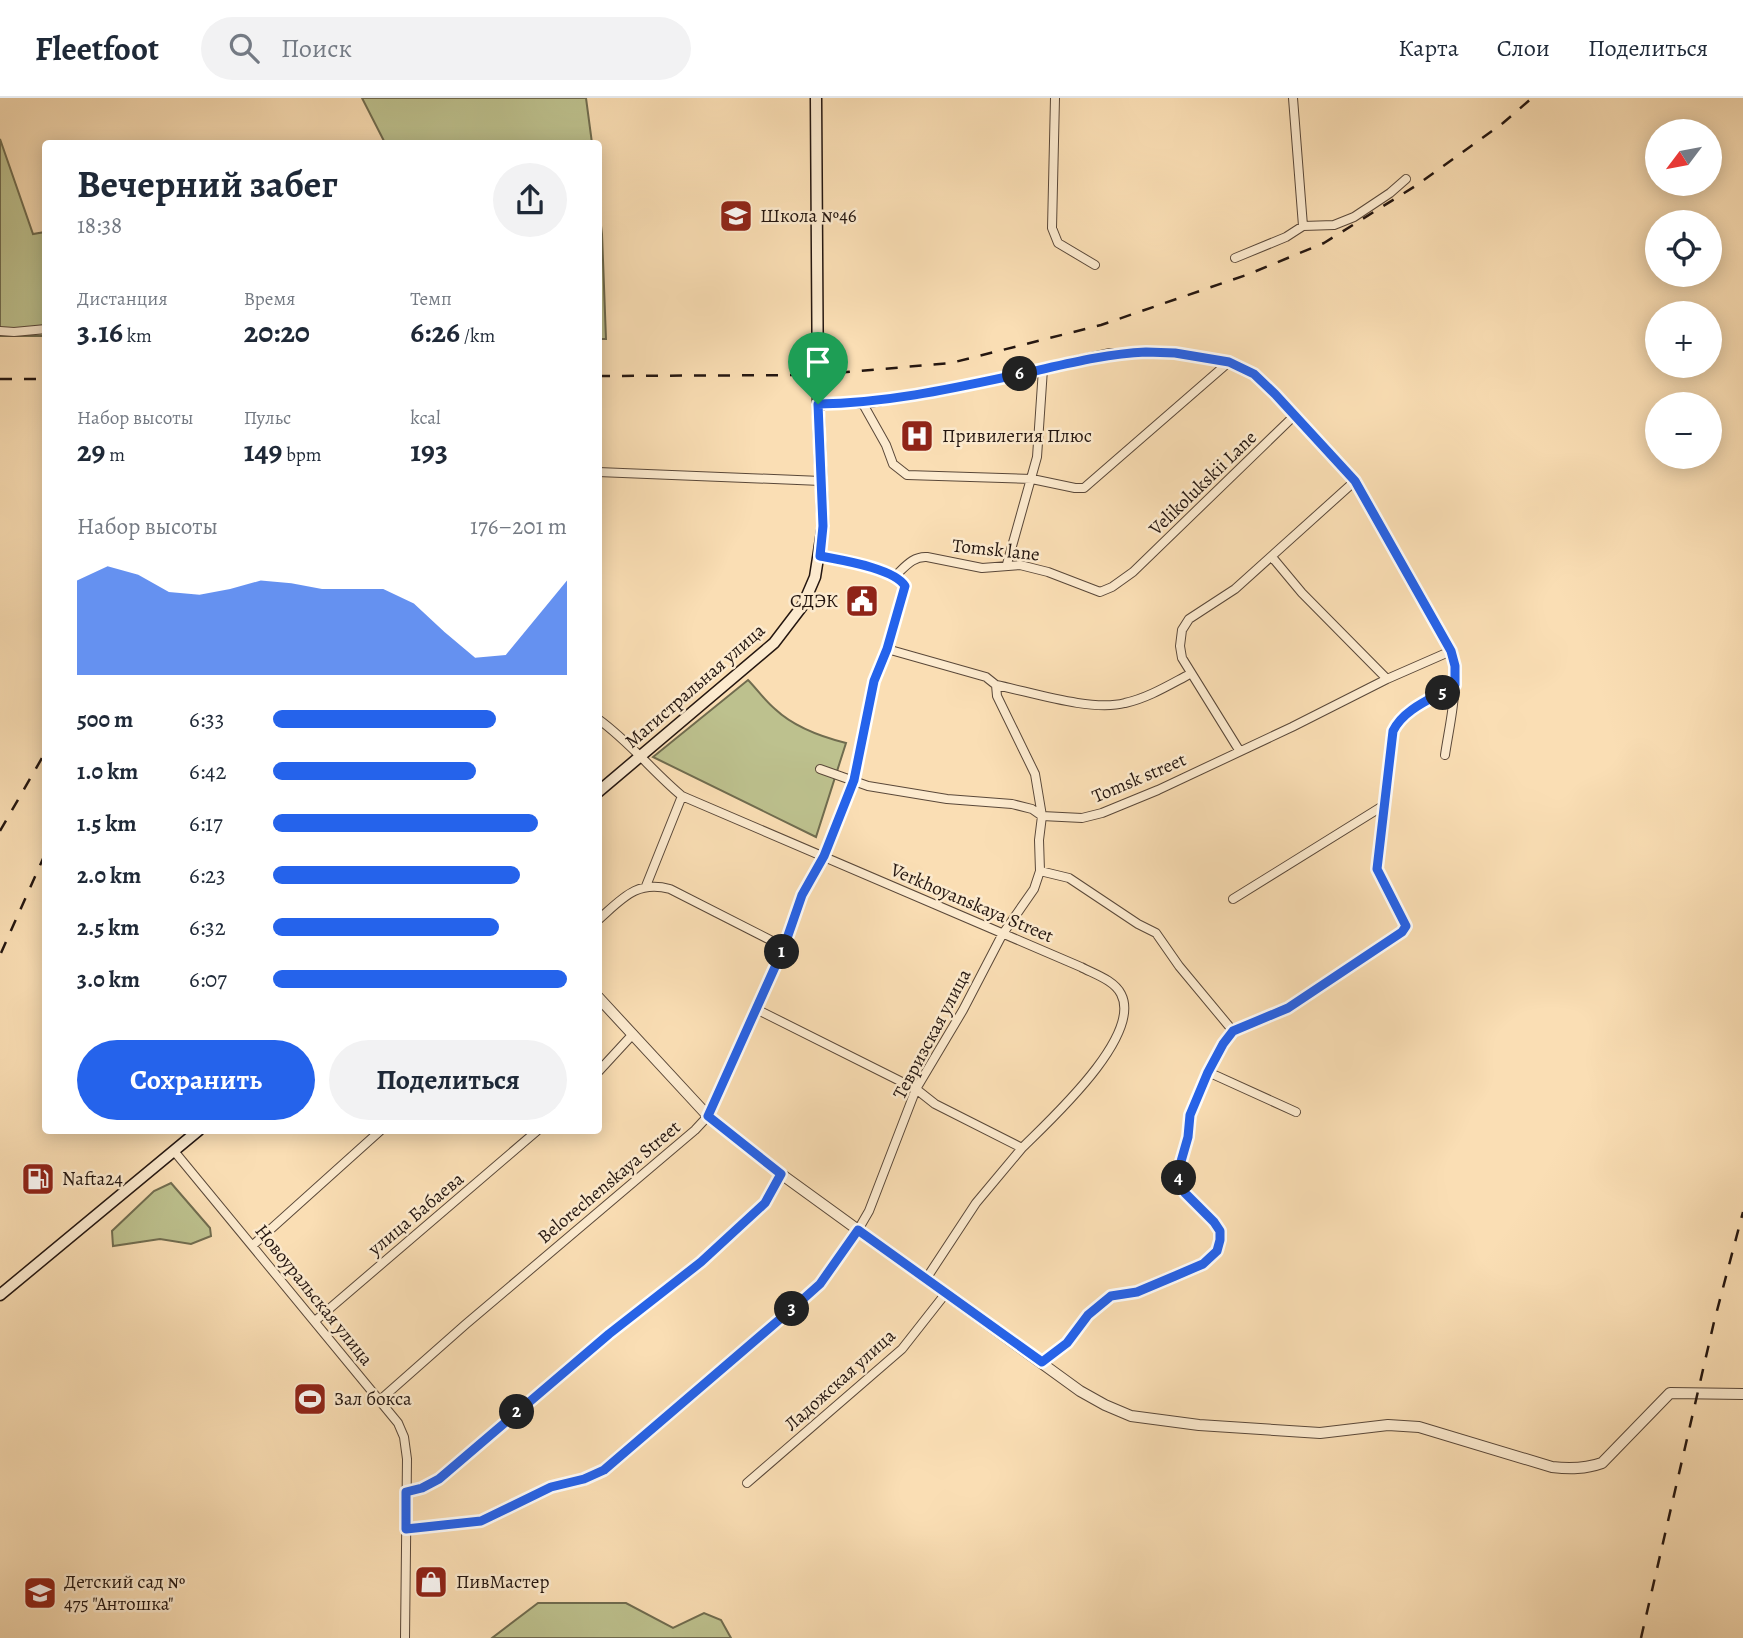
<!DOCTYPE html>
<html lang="ru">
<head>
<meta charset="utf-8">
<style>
  :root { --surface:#fff; --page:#f2f2f3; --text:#1f2937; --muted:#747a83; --line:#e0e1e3; --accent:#2563eb }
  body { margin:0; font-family:Alegreya,serif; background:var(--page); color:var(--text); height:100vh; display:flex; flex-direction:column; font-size:26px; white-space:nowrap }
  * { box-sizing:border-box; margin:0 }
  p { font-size:23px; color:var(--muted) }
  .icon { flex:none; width:38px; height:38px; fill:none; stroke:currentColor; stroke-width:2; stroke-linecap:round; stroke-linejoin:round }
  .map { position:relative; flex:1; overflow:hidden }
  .sheet { position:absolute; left:42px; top:42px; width:560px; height:994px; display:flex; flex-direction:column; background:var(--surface); border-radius:7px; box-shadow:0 4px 18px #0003 }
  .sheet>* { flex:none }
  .needle { width:46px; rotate:238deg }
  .controls { position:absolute; left:1645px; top:21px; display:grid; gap:14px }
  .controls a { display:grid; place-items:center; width:77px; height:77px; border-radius:50%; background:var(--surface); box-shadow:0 4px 18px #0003; font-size:35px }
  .pin { position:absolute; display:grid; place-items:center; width:60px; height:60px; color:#fff; margin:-72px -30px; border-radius:50% 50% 50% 0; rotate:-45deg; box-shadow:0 0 7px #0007 }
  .pin .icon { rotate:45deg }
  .km { position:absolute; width:35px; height:35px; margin:-18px; border-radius:50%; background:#222; color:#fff; font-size:19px; line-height:35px; text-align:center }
  .round { display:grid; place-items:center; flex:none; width:74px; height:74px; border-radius:37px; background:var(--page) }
  .summary { display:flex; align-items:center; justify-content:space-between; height:119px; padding:0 35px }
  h1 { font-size:38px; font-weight:700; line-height:52px }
  .stats { display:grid; grid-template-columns:repeat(3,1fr); gap:10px; height:119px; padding:7px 35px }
  .stats div { display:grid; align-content:center }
  .stats b { font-size:30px; font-weight:700 }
  .stats small { font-size:19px; font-weight:400 }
  .stats p { font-size:19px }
  .chart { height:196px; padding:14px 35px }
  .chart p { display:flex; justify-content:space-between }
  .chart svg { width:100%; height:126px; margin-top:7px; fill:var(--accent); opacity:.7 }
  .cta { display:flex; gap:14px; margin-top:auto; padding:14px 35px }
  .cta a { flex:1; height:80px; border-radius:42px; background:var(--accent); color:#fff; font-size:28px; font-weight:700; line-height:80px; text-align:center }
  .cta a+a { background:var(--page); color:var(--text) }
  ul { padding:0 35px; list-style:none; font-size:23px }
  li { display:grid; grid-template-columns:112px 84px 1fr; align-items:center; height:52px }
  li i { height:18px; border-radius:9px; background:var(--accent) }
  header { display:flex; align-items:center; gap:42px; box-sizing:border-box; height:98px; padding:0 35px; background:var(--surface); border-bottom:2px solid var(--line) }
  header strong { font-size:33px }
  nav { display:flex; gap:38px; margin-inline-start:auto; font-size:24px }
  .search { width:490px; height:63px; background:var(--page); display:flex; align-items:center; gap:18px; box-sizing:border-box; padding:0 24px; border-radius:38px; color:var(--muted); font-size:26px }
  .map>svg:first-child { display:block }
  .green { fill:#bdc18e; stroke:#706c4f; stroke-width:2 }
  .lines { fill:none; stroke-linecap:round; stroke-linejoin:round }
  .minor-casing { stroke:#5a4839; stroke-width:10 }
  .tertiary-casing { stroke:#5a4839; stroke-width:12 }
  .secondary-casing { stroke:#241610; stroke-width:13 }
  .minor { stroke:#fceace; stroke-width:8 }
  .tertiary { stroke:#fceace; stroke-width:10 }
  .secondary { stroke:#fceace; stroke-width:10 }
  .rail { stroke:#241610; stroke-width:2.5; stroke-dasharray:12 12; stroke-linecap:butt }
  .route-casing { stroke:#fff; stroke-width:14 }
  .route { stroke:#2563eb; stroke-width:9 }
  .labels { text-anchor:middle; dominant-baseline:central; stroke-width:5; stroke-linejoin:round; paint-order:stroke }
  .poi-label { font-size:19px; fill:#241610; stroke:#fceace; text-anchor:start }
  .street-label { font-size:19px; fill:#241610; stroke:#fceace }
</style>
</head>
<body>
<header>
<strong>Fleetfoot</strong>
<div class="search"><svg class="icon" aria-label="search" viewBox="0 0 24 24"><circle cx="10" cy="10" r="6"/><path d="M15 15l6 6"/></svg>Поиск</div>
<nav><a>Карта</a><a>Слои</a><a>Поделиться</a></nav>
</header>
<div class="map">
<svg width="1743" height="1540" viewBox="0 0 1743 1540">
  <rect width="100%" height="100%" fill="#fadeb4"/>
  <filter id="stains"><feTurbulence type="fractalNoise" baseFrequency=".00286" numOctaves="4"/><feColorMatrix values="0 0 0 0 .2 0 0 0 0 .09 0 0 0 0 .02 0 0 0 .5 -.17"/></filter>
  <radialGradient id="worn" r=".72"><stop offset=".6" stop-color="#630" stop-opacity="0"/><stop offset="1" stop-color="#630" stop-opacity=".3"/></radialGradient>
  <!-- green -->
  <path class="green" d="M 362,0 L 586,0 L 592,45 L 385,45 Z
    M 0,41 L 33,136 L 45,134 L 45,238 L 0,238 Z
    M 598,103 L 602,136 L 606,241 L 599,241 Z
    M 748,582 C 757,591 765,603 775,611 C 794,629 822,639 846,645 L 816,739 L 653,659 Z
    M 171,1085 L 210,1130 L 211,1138 L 191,1146 L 160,1141 L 113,1148 L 112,1133 L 154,1093 Z
    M 538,1505 L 626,1505 L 673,1530 L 704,1515 L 721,1522 L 731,1540 L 492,1540 Z"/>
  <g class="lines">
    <defs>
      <path id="minor" d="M 1055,0 L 1052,130 L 1058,145 L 1095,167
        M 1293,0 L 1303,128
        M 1235,160 L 1286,139 L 1303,128 L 1334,127 L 1354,119 L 1390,95 L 1406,81
        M 0,233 L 14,234 L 46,231
        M 818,306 L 863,306 L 925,296 L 1110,255 L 1175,255 L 1229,264 L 1254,276 L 1355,383 L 1451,553 C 1460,587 1450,623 1445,657
        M 863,306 L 886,347 L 893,366 L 907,377 L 1032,381 L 1075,390 L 1084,390 L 1229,264
        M 598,374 L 821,383
        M 1272,459 L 1302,495 L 1387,581
        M 1007,466 L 1037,359 L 1043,271
        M 895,478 C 905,469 913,458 927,459 L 982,470 L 1020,467 L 1048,474 L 1100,494 L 1112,489 L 1133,474 L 1294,318
        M 887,551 L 986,579 L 996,587 C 1031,594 1091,614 1125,605 C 1148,600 1169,587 1190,576
        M 598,621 C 630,644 653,674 682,698 L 1081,869 C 1094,876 1114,882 1121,896 C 1143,938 1049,1023 1022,1050
        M 1239,652 L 1182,560 L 1180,548 L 1182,532 L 1189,521 L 1235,491 L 1355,383
        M 820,671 L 868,688 L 947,701 L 1012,706 L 1032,711 L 1042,718 L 1082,720 L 1102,715 L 1158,692 L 1292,629 L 1387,581 L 1451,553
        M 1040,773 L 1069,780 L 1138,826 L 1156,835 L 1179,868 L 1233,933
        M 646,788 L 682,698
        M 1233,801 L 1386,706
        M 598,822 C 622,801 636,782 670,791 L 784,849
        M 756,911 L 916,991 L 935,1006 L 1022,1050 L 976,1105 L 926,1181
        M 598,974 L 633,936
        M 1208,974 L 1296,1014
        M 174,1053 L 398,1325 L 404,1339 L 407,1361 L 405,1540
        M 253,1147 L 381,1032
        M 315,1223 L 538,1032
        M 1042,1264 L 1067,1245 L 1088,1217 L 1111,1198 L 1137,1194 L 1203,1166 L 1217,1153 L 1220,1142 L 1220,1133 L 1214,1124 L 1185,1095 L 1178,1074 L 1188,1039 L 1190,1017 L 1208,974 L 1223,946 L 1233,933 L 1288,910 L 1403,834 L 1406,828 L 1377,771 L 1393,633 C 1404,610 1434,600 1455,587
        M 380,1302 L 466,1226 L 695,1032 L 708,1018 L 784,849 L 802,797 L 824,758 L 854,682 L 874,583 L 887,551 L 905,488 C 894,470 840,462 820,458
        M 747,1385 L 902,1251 L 946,1195
        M 406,1394 L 422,1390 L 439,1381 L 609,1236 L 701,1164 L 765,1105 L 781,1076
        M 406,1431 L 481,1423 L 551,1389 L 584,1381 L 604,1372 L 801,1203 L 820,1186 L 858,1132 L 869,1113 L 916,991 L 963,912 L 1002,837 L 1034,791 L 1040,773 L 1039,742 L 1042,718 L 1035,676 L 997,598 L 996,587"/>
      <path id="tertiary" d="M 598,899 L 708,1018 L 781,1076 L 1080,1293 L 1105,1307 L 1131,1318 L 1199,1327 L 1320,1335 L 1388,1327 L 1419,1329 L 1552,1369 C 1570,1371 1585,1371 1602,1365 L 1670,1295 L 1743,1296"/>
      <path id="secondary" d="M 598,694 L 774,545 L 803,507 L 815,479 L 823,428 L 818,306 L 816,0
        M 0,1197 L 199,1032"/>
    </defs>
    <!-- minor casing -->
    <use href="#minor" class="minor-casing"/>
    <!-- tertiary casing -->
    <use href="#tertiary" class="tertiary-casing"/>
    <!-- secondary casing -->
    <use href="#secondary" class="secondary-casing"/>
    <!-- minor -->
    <use href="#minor" class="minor"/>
    <!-- tertiary -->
    <use href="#tertiary" class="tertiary"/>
    <!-- secondary -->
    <use href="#secondary" class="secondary"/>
    <!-- rail -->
    <path class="rail" d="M 598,278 L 813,277 L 951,265 L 1101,227 L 1249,176 L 1324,145 L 1417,87 L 1503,25 L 1532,0
      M 0,281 L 46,281
      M 0,733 L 46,653
      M 1,855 L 46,754
      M 1641,1540 L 1714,1224 L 1743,1114"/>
  </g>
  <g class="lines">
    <defs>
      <path id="route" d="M 1146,254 L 1175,255 L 1229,264 L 1254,276 L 1275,296 L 1355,383 L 1451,553 L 1455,568 L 1455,587 C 1434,600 1404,610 1393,633 L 1377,771 L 1406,828 L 1402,834 L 1288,910 L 1233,933 L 1223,946 L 1208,974 L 1190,1017 L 1188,1039 L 1178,1074 L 1185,1095 L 1214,1124 L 1220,1133 L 1220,1142 L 1217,1153 L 1203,1166 L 1175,1178 L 1137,1194 L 1111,1198 L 1088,1217 L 1067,1245 L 1042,1264 L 858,1132 L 820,1186 L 801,1203 L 604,1372 L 584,1381 L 551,1389 L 481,1423 L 406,1431 L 406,1394 L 422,1390 L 439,1381 L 609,1236 L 701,1164 L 765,1105 L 781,1076 L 708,1018 L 784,849 L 802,797 L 824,758 L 854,682 L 874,583 L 887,551 L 905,488 C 894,470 840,462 820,458 L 823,428 L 818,306 C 891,305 959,289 1030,274 C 1070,265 1105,256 1146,254 Z"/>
    </defs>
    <!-- route casing -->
    <use href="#route" class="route-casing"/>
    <!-- route -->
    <use href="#route" class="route"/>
  </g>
  <!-- icons -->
  <defs>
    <symbol id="school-square" viewBox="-11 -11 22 22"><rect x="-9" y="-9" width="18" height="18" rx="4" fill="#8f2418" stroke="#fceace"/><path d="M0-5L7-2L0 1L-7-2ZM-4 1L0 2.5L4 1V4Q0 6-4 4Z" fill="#fff"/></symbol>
    <symbol id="hospital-square" viewBox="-11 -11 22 22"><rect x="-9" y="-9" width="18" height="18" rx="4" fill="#8f2418" stroke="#fceace"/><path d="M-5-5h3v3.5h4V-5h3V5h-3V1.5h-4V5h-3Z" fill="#fff"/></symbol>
    <symbol id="civic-square" viewBox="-11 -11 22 22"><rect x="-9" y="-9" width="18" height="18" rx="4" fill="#8f2418" stroke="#fceace"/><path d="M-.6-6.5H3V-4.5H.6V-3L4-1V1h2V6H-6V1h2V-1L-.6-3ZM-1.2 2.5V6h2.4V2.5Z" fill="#fff"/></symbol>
    <symbol id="fuel-square" viewBox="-11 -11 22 22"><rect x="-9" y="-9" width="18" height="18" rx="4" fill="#8f2418" stroke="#fceace"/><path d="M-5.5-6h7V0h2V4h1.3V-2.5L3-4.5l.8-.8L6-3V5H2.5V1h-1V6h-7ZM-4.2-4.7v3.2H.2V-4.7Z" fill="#fff"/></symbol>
    <symbol id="stadium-square" viewBox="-11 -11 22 22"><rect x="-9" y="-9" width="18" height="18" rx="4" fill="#8f2418" stroke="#fceace"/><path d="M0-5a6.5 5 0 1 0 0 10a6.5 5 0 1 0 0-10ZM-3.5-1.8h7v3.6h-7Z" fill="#fff"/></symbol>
    <symbol id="shop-square" viewBox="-11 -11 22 22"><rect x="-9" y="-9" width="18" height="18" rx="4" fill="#8f2418" stroke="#fceace"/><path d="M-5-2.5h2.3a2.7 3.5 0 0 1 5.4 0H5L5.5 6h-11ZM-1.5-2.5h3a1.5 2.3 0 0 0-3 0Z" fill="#fff"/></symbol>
  </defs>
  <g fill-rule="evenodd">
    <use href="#school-square" x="717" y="99" width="38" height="38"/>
    <use href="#hospital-square" x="898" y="319" width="38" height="38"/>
    <use href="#civic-square" x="843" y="484" width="38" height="38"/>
    <use href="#fuel-square" x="19" y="1062" width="38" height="38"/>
    <use href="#stadium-square" x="291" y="1282" width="38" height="38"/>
    <use href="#shop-square" x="412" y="1465" width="38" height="38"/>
    <use href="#school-square" x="21" y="1476" width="38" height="38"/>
  </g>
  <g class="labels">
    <!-- poi labels -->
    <g class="poi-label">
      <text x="760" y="118">Школа №46</text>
      <text x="942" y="338">Привилегия Плюс</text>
      <text x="838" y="503" text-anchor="end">СДЭК</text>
      <text x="62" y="1081">Nafta24</text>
      <text x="334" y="1301">Зал бокса</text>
      <text x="64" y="1484">Детский сад №<tspan x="64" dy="22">475 "Антошка"</tspan></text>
      <text x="456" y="1484">ПивМастер</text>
    </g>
    <!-- street labels -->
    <g class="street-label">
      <text transform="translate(1203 385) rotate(-44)">Velikolukskii Lane</text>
      <text transform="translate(996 452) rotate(6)">Tomsk lane</text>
      <text transform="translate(695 588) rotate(-41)">Магистральная улица</text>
      <text transform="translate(1139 680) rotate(-23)">Tomsk street</text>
      <text transform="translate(972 805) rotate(23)">Verkhoyanskaya Street</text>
      <text transform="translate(932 936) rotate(-62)">Тевризская улица</text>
      <text transform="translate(609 1084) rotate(-40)">Belorechenskaya Street</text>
      <text transform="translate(416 1116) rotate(-40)">улица Бабаева</text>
      <text transform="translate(314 1197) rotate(51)">Новоуральская улица</text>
      <text transform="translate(840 1282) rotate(-42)">Ладожская улица</text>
    </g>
  </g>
  <rect width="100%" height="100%" filter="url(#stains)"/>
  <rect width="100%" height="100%" fill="url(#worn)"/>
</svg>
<div class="controls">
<a><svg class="needle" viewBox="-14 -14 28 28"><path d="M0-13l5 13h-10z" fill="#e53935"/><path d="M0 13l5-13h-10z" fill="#747a83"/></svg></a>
<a><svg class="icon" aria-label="locate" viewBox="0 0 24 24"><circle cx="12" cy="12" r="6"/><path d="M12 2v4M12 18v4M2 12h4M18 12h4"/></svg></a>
<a>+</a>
<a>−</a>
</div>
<div class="pin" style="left:818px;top:306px;background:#1e9e55"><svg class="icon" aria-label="arrive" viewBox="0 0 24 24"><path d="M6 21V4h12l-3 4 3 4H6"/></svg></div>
<b class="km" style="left:782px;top:854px">1</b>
<b class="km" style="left:517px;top:1314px">2</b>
<b class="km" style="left:792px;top:1211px">3</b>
<b class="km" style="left:1179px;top:1080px">4</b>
<b class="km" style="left:1443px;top:595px">5</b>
<b class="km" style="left:1020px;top:276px">6</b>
<section class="sheet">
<div class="summary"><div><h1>Вечерний забег</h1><p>18:38</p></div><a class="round"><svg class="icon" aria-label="share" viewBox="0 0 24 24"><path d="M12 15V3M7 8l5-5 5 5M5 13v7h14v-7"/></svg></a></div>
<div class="stats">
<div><p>Дистанция</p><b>3.16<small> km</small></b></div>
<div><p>Время</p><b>20:20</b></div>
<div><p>Темп</p><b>6:26<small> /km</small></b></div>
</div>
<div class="stats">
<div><p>Набор высоты</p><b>29<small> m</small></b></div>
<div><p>Пульс</p><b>149<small> bpm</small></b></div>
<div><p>kcal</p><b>193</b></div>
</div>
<div class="chart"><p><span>Набор высоты</span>176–201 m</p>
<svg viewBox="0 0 160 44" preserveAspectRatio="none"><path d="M0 44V11L10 6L20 9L30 15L40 16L50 14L60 11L70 12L80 14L90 14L100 14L110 19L120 29L130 38L140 37L150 24L160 11V44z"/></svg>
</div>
<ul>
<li><b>500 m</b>6:33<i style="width:76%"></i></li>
<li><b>1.0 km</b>6:42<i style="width:69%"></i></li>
<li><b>1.5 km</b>6:17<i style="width:90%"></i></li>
<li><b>2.0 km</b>6:23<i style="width:84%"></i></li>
<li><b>2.5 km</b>6:32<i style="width:77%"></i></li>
<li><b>3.0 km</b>6:07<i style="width:100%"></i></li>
</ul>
<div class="cta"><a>Сохранить</a><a>Поделиться</a></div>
</section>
</div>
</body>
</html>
